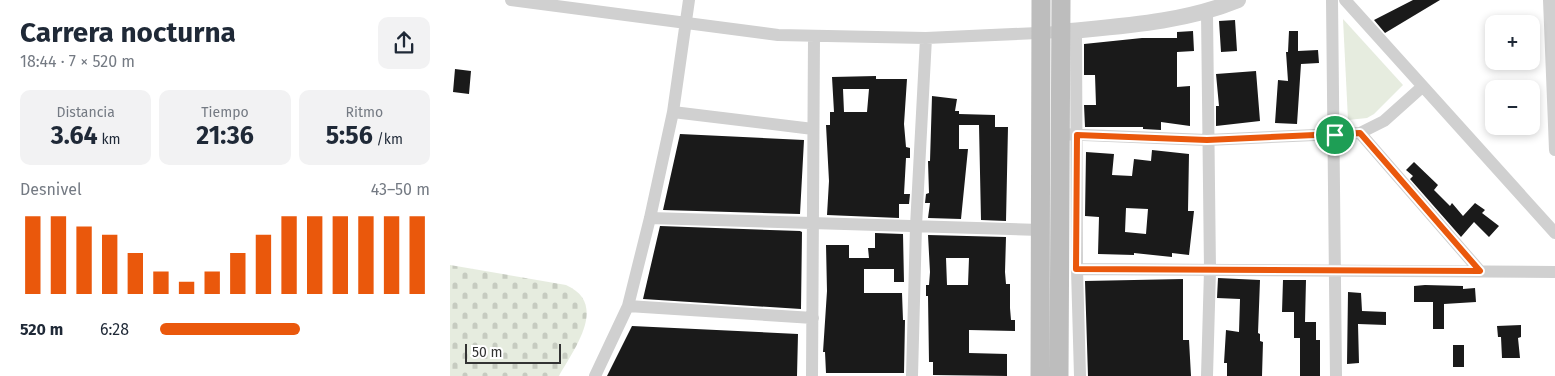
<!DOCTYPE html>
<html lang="es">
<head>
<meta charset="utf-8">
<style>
  :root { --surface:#fff; --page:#f2f2f3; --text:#1f2937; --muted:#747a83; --accent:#ea580c }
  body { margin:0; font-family:"Fira Sans",sans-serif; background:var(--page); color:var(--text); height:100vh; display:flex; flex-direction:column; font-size:19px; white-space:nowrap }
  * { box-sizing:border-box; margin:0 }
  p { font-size:16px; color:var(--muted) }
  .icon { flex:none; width:28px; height:28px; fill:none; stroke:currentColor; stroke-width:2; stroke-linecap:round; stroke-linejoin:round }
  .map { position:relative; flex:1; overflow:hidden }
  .details { display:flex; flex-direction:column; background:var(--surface); width:450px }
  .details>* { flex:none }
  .tools { position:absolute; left:1035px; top:15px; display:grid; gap:10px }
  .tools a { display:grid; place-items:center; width:55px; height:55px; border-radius:10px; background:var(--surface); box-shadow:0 2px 8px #0003; font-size:25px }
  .scale { position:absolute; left:15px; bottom:12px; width:96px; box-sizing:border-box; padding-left:5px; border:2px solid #333; border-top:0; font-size:14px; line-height:18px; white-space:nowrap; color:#333; -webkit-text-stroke:4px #fff; paint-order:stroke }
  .pin { position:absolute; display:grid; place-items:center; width:42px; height:42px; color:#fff; margin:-21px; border:2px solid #fff; border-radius:50%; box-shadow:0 1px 5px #0007 }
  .round { display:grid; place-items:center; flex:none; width:52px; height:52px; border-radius:10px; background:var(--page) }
  .head { display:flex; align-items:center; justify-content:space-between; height:85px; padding:0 20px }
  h1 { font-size:28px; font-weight:700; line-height:38px }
  .metrics { display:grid; grid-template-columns:repeat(3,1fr); gap:8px; height:85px; padding:5px 20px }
  .metrics div { display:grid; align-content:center; border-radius:10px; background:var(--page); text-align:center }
  .metrics b { font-size:25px; font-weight:700 }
  .metrics small { font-size:14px; font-weight:400 }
  .metrics p { font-size:14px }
  .chart { height:140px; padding:10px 20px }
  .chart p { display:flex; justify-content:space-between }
  .chart svg { width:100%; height:90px; margin-top:5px; stroke:var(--accent); stroke-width:6 }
  ul { padding:0 20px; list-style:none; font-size:16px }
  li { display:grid; grid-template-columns:80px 60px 1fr; align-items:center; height:38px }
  li i { height:12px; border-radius:6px; background:var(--accent) }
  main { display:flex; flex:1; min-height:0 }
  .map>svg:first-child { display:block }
  .cemetery { fill:url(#cemetery-stones) }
  .green { fill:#e6ecdf }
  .building { fill:#1a1a1a; fill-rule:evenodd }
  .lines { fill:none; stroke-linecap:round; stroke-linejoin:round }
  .minor { stroke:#d0d0d0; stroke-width:12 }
  .tertiary { stroke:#d0d0d0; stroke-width:16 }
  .secondary { stroke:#bdbdbd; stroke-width:19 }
  .route-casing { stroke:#fff; stroke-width:10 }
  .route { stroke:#ea580c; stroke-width:6 }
</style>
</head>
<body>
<main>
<section class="details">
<div class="head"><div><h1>Carrera nocturna</h1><p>18:44 · 7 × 520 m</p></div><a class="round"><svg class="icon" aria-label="share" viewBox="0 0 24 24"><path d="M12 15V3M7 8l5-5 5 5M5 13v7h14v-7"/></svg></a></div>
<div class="metrics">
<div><p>Distancia</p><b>3.64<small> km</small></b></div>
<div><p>Tiempo</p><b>21:36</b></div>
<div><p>Ritmo</p><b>5:56<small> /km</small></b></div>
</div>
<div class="chart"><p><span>Desnivel</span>43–50 m</p>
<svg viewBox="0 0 160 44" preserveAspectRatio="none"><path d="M5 44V6M15 44V6M25 44V11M35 44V15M45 44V24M55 44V33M65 44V38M75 44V33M85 44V24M95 44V15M105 44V6M115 44V6M125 44V6M135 44V6M145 44V6M155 44V6"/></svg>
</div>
<ul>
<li><b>520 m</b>6:28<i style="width:52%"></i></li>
</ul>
</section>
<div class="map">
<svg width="1105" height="376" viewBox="0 0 1105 376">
  <defs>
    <pattern id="cemetery-stones" width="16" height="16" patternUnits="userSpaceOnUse" patternTransform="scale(1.25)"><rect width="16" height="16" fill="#e6ecdf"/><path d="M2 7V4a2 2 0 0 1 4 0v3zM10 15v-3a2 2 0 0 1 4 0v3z" fill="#c6cbc0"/></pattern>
  </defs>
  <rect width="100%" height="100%" fill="#fff"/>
  <!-- cemetery -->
  <path class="cemetery" d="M 0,265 L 116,285 C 159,304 124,349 109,376 L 0,376 Z"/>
  <!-- green -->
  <path class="green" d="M 893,19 L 953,85 L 924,114 L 917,118 L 898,120 Z"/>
  <!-- building -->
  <path class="building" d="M 963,0 L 990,0 L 935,33 L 924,20 Z
    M 785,20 L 787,51 L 771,52 L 769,21 Z
    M 743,31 L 744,51 L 727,52 L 727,87 L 740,86 L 740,126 L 711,122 L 711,130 L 693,129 L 693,127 L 635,127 L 634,105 L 646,105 L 645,75 L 634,75 L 634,44 L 692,38 L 727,38 L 727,32 Z
    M 839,31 L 848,31 L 848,51 L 868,50 L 869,63 L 851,64 L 847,124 L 825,123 L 828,80 L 838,81 L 836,52 L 838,52 Z
    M 5,69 L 21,71 L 19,94 L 3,92 Z
    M 806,71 L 810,121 L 766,126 L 766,106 L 769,106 L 766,74 Z
    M 426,76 L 426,79 L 457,79 L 454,124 L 456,147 L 460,148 L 460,158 L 456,158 L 454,194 L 460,194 L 459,204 L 449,204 L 449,218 L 377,215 L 379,181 L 376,125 L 380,125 L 380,112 L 384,112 L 382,77 ZM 393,89 L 419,89 L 417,112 L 394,112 Z
    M 482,96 L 507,99 L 505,111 L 509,111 L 509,114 L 545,115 L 545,127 L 558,127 L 556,221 L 531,220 L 529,125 L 509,125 L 509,149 L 518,149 L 511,219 L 478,218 L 480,203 L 475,203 L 476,194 L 479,193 L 478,161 L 480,161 Z
    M 230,134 L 354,140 L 350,214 L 213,210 Z
    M 702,150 L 739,154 L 738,211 L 744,211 L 739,255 L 722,253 L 722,257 L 684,253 L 684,255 L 648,254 L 649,217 L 635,216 L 636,152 L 664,154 L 662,175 L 682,176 L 684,159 L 701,161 ZM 676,208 L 698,209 L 696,234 L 675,232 Z
    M 964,162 L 988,185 L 984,190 L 1000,206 L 1002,203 L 1013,216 L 1025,203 L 1035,210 L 1032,213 L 1049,226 L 1039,237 L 1024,222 L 1011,237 L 960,179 L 963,176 L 956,170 Z
    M 210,226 L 350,231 L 352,232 L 351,309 L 193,299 Z
    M 425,233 L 453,234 L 454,282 L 444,282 L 444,269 L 414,269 L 414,293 L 452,293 L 453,320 L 455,320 L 454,373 L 376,373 L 375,352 L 373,352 L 377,291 L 376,245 L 399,245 L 399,258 L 419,258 L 418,248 L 425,248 Z
    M 478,235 L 556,237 L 555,272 L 556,284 L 560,284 L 560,308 L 561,320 L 565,320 L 565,331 L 519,330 L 519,353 L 557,354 L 557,376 L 483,375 L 483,362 L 479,362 L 478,296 L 476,296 L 476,285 L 479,285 L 480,272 ZM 496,258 L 519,258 L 518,285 L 497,285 Z
    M 768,278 L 810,280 L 808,333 L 810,334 L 810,341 L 813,342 L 812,376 L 777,376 L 777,363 L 774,363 L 776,330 L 789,332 L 790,299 L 767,298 Z
    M 733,279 L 733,340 L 739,340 L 741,376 L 638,376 L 635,281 Z
    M 833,280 L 856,280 L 855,322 L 866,322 L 866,340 L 870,340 L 870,376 L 850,376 L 850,338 L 844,338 L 844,312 L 832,312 Z
    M 975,285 L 1013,286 L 1013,289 L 1025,288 L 1026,302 L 994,304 L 994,329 L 983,329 L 983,302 L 964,302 L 964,286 Z
    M 898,292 L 911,293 L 912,311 L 936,312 L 936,325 L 908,324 L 909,363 L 897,364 Z
    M 1071,325 L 1071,337 L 1068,338 L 1070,358 L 1052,358 L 1051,337 L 1048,337 L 1047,326 Z
    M 182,326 L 348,334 L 347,376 L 157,376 Z
    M 1003,345 L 1014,345 L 1014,367 L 1003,367 Z"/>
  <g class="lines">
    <!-- minor -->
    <path class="minor" d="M 61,0 L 328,35 L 476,38 L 610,32
      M 882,0 L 886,376
      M 895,0 L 1105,233
      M 1099,0 L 1105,150
      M 757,13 L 760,270 L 757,376
      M 626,30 L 627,269 L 630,376
      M 223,112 L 363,129
      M 910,133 L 1030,271
      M 609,134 L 757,140 L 910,133 L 934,121 L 972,87
      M 200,218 L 590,230
      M 627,269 L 1105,272
      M 178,306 L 363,318
      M 145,376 L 178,306 L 200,218 L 223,112 L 239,0
      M 362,376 L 364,37
      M 462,376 L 466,226 L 476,38"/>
    <!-- tertiary -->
    <path class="tertiary" d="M 610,32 C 670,26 732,23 788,0"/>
    <!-- secondary -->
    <path class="secondary" d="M 590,376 L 591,0
      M 609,376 L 611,0"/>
  </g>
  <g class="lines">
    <defs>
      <path id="route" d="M 910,133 L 1030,271 L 626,269 L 627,135 L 757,140 Z"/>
    </defs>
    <!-- route casing -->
    <use href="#route" class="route-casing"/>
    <!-- route -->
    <use href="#route" class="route"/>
  </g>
</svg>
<div class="tools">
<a>+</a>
<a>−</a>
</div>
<div class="scale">50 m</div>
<div class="pin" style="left:885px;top:135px;background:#1e9e55"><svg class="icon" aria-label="arrive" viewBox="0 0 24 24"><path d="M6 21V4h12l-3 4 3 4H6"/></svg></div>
</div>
</main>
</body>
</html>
